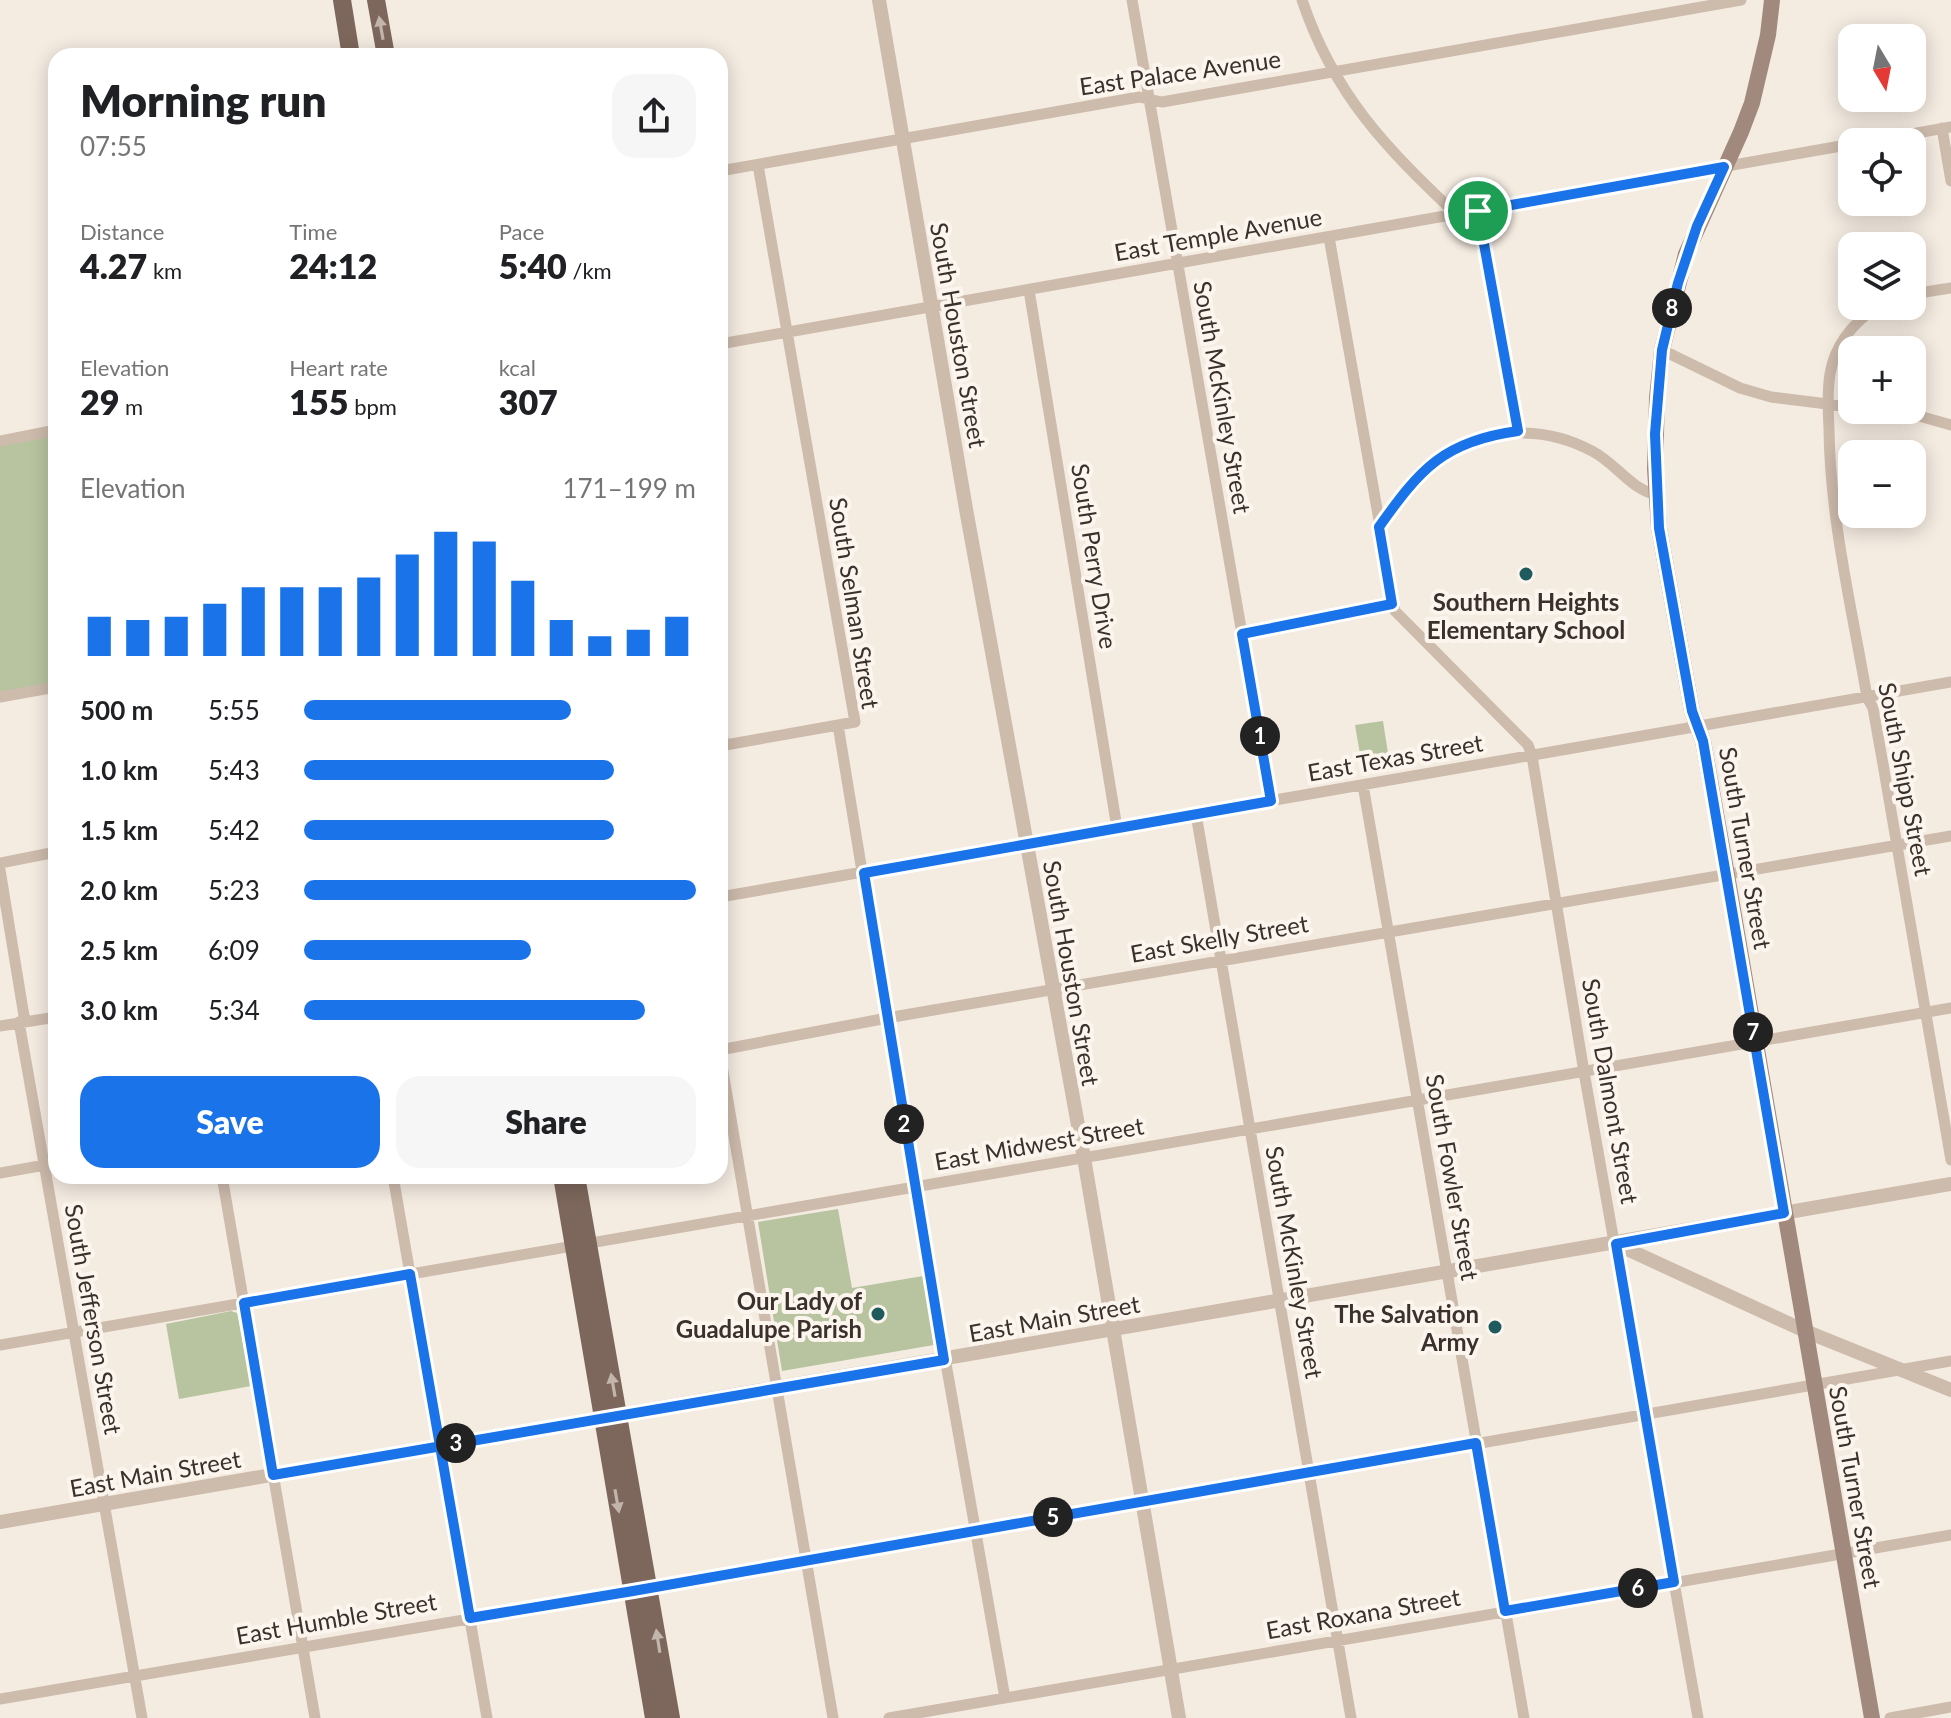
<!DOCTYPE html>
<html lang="en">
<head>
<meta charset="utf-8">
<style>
  :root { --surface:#fff; --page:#f6f6f6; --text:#202124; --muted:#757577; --accent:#1a73e8 }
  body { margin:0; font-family:Lato,sans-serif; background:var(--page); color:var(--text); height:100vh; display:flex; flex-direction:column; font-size:30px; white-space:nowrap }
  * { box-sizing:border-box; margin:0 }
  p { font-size:26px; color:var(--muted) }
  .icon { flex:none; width:44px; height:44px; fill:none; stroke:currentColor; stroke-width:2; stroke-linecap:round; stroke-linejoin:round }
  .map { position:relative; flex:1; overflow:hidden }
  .details { position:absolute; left:48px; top:48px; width:680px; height:1136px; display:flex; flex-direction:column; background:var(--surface); border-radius:24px; box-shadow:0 4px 20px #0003 }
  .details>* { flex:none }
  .needle { width:52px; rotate:170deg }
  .fabs { position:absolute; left:1838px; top:24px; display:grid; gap:16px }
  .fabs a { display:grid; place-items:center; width:88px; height:88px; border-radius:16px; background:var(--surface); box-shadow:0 4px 20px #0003; font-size:40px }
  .pin { position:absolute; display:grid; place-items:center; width:68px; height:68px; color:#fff; margin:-34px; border:4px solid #fff; border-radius:50%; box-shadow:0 2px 8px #0007 }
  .km { position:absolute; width:40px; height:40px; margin:-20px; border-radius:50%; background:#222; color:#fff; font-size:22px; line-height:40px; text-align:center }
  .round { display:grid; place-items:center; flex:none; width:84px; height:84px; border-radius:24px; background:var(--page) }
  .head { display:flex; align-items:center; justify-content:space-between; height:136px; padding:0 32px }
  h1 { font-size:44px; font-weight:800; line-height:60px }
  .stats { display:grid; grid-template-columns:repeat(3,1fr); gap:12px; height:136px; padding:8px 32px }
  .stats div { display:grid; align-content:center }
  .stats b { font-size:34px; font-weight:800 }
  .stats small { font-size:22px; font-weight:400 }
  .stats p { font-size:22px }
  .chart { height:224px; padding:16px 32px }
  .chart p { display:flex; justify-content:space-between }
  .chart svg { width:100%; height:144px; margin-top:8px; stroke:var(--accent); stroke-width:6 }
  .cta { display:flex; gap:16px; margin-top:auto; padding:16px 32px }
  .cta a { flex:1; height:92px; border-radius:24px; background:var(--accent); color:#fff; font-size:32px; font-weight:800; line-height:92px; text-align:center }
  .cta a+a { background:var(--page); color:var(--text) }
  ul { padding:0 32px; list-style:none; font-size:26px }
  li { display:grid; grid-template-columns:128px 96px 1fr; align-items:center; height:60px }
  li i { height:20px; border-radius:10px; background:var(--accent) }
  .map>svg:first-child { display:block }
  .green { fill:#b8c4a0 }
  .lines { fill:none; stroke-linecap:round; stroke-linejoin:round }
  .minor { stroke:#cdbbac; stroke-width:11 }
  .tertiary { stroke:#cdbbac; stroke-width:14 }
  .secondary { stroke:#a18a7d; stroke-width:16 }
  .primary { stroke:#7d675c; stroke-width:18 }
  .oneway { fill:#c2b5ac }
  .route-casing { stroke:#fff; stroke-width:16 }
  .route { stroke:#1a73e8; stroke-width:10 }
  .poi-dot { fill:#1f5a5e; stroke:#fbf5ee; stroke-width:3 }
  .labels { text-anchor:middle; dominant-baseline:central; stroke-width:8; stroke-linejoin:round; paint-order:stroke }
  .street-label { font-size:24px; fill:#3b302b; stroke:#fbf5ee }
  .poi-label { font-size:24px; font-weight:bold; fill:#3b302b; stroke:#fbf5ee; text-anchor:end }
</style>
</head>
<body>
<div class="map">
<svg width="1951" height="1718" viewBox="0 0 1951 1718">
  <rect width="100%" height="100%" fill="#f4ebe1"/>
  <!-- green -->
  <path class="green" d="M 56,430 L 56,687 L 0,697 L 0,441 Z
    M 1383,721 L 1389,760 L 1362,766 L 1355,725 Z
    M 838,1209 L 852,1288 L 923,1276 L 934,1345 L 782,1371 L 758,1222 Z
    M 231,1311 L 237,1313 L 238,1317 L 251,1386 L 179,1399 L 166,1324 Z"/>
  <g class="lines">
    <!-- minor -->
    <path class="minor" d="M 1132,0 L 1271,801
      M 1302,0 C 1334,95 1386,148 1457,215
      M 1942,128 L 1951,181
      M 1866,142 L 1951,127
      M 720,171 L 1139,97 L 1162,102 L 1741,0
      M 1478,211 L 1518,431
      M 1329,237 L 1395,611 L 1528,745 L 1532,756 L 1584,1072 L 1698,1718
      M 1029,290 L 1117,828
      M 1912,294 L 1951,288
      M 1878,306 C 1854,322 1835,344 1830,374 C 1827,392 1828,411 1829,429 C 1830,519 1852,609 1867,697 L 1873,708 L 1884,770 L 1951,1160
      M 720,344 L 1852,144
      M 1662,350 L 1740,388 L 1771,397 L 1852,407
      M 1887,410 L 1901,411 L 1951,425
      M 0,441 L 56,430
      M 1379,527 C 1393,508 1406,484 1424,468 C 1471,428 1538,422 1592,451 C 1617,464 1630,489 1657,495
      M 1242,634 L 1392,604
      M 0,697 L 56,687
      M 720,722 L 724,745
      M 838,725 L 900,1103 L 1005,1698
      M 720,746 L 855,722 L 758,165
      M 1363,785 L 1524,1718
      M 1196,814 L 1351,1718
      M 0,863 L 56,852
      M 0,870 L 25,1022
      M 720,897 L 1951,682
      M 19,1022 L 142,1718
      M 0,1026 L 56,1017
      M 720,1050 L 887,1018 L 1951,836
      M 720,1054 L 833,1718
      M 0,1173 L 56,1163
      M 222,1176 L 315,1718
      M 393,1176 L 487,1718
      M 0,1345 L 1951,1008
      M 0,1699 L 633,1591 L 1951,1361
      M 889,1718 L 1951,1535
      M 1890,1718 L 1951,1707"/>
    <!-- tertiary -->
    <path class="tertiary" d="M 879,0 L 966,509 L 1084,1158 L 1179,1718
      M 1616,1244 L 1805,1331 L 1951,1390
      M 0,1522 L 1951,1184"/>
    <!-- secondary -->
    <path class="secondary" d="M 1772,0 L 1768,35 L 1752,103 L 1741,132 L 1686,254 L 1662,350 L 1657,398 L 1655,469 L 1659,528 L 1692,711 L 1703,741 L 1727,875 L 1872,1718"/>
    <!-- primary -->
    <path class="primary" d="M 342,0 L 351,56
      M 376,0 L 386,56
      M 562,1176 L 654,1718
      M 576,1176 L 671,1718"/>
  </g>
  <!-- one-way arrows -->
  <defs><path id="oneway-solid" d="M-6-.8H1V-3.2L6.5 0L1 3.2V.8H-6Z" transform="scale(2)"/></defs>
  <g class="oneway">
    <use href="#oneway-solid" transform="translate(381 28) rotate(-100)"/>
    <use href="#oneway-solid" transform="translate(613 1385) rotate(-100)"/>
    <use href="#oneway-solid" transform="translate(617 1501) rotate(80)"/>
    <use href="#oneway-solid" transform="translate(658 1641) rotate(-99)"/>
  </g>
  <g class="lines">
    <defs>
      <path id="route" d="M 1478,211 L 1518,431 C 1444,441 1420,469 1379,527 L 1392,604 L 1242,634 L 1271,801 L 864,873 L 944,1360 C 721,1398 497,1436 273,1475 L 244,1303 L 410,1274 C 430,1389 450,1503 470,1618 L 633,1591 L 1476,1443 L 1505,1611 L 1674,1582 L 1616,1244 L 1784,1213 L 1703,741 L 1692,711 L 1659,528 L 1655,434 L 1662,350 L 1678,283 L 1697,226 L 1724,167 L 1478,211"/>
    </defs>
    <!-- route casing -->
    <use href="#route" class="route-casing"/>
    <!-- route -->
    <use href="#route" class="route"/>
  </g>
  <!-- markers -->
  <g class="poi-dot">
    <circle cx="1526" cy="574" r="8"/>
    <circle cx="878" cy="1314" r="8"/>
    <circle cx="1495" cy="1327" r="8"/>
  </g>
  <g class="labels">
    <!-- street labels -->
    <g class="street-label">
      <text transform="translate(1180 72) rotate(-8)">East Palace Avenue</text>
      <text transform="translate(1218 234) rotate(-10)">East Temple Avenue</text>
      <text transform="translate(959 335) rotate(80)">South Houston Street</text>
      <text transform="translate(1223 397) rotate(80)">South McKinley Street</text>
      <text transform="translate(1095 556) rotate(81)">South Perry Drive</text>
      <text transform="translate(855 603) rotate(81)">South Selman Street</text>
      <text transform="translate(1395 757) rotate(-10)">East Texas Street</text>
      <text transform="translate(1906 779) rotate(79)">South Shipp Street</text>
      <text transform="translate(1746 848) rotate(80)">South Turner Street</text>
      <text transform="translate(1219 938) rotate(-10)">East Skelly Street</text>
      <text transform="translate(1072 973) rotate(80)">South Houston Street</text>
      <text transform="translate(1611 1091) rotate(80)">South Dalmont Street</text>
      <text transform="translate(1039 1143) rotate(-10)">East Midwest Street</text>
      <text transform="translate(1453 1177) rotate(80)">South Fowler Street</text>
      <text transform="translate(1295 1262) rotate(80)">South McKinley Street</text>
      <text transform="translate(1054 1318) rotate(-10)">East Main Street</text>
      <text transform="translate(94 1319) rotate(80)">South Jefferson Street</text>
      <text transform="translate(155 1473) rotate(-10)">East Main Street</text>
      <text transform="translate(1856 1487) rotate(80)">South Turner Street</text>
      <text transform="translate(1363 1613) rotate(-10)">East Roxana Street</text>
      <text transform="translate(336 1618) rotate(-10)">East Humble Street</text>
    </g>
    <!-- poi labels -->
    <g class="poi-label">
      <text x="1526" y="601" text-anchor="middle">Southern Heights<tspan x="1526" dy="28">Elementary School</tspan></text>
      <text x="862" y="1300">Our Lady of<tspan x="862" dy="28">Guadalupe Parish</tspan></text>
      <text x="1479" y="1313">The Salvation<tspan x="1479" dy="28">Army</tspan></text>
    </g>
  </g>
</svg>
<div class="fabs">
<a><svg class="needle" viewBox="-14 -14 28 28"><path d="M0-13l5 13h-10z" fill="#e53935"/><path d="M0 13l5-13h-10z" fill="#757577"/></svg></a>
<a><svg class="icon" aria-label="locate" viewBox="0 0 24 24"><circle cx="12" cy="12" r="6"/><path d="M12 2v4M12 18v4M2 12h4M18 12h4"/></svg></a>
<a><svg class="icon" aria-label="layers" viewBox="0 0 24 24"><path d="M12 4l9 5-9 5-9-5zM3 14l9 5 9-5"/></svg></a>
<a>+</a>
<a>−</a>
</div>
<div class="pin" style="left:1478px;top:211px;background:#1e9e55"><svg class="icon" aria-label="arrive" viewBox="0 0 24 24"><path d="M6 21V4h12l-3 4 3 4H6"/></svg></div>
<b class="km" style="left:1260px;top:736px">1</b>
<b class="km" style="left:904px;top:1124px">2</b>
<b class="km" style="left:456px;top:1443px">3</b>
<b class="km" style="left:1053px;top:1517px">5</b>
<b class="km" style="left:1638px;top:1588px">6</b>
<b class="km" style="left:1753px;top:1032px">7</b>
<b class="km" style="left:1672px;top:308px">8</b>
<section class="details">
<div class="head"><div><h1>Morning run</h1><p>07:55</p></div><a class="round"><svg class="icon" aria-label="share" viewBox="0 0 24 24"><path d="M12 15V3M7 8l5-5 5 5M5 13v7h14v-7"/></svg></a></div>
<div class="stats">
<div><p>Distance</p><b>4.27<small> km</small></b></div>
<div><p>Time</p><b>24:12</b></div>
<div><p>Pace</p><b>5:40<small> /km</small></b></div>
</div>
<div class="stats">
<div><p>Elevation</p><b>29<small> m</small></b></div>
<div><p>Heart rate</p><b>155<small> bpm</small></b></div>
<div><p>kcal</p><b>307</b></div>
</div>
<div class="chart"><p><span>Elevation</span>171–199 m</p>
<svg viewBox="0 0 160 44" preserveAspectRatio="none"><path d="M5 44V32M15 44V33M25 44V32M35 44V28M45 44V23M55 44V23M65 44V23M75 44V20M85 44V13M95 44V6M105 44V9M115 44V21M125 44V33M135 44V38M145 44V36M155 44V32"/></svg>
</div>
<ul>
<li><b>500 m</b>5:55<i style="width:68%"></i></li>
<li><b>1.0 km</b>5:43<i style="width:79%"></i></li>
<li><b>1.5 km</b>5:42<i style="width:79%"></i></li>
<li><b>2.0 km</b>5:23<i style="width:100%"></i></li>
<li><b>2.5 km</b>6:09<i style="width:58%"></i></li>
<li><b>3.0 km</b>5:34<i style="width:87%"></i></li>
</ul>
<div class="cta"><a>Save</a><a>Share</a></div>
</section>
</div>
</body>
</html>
